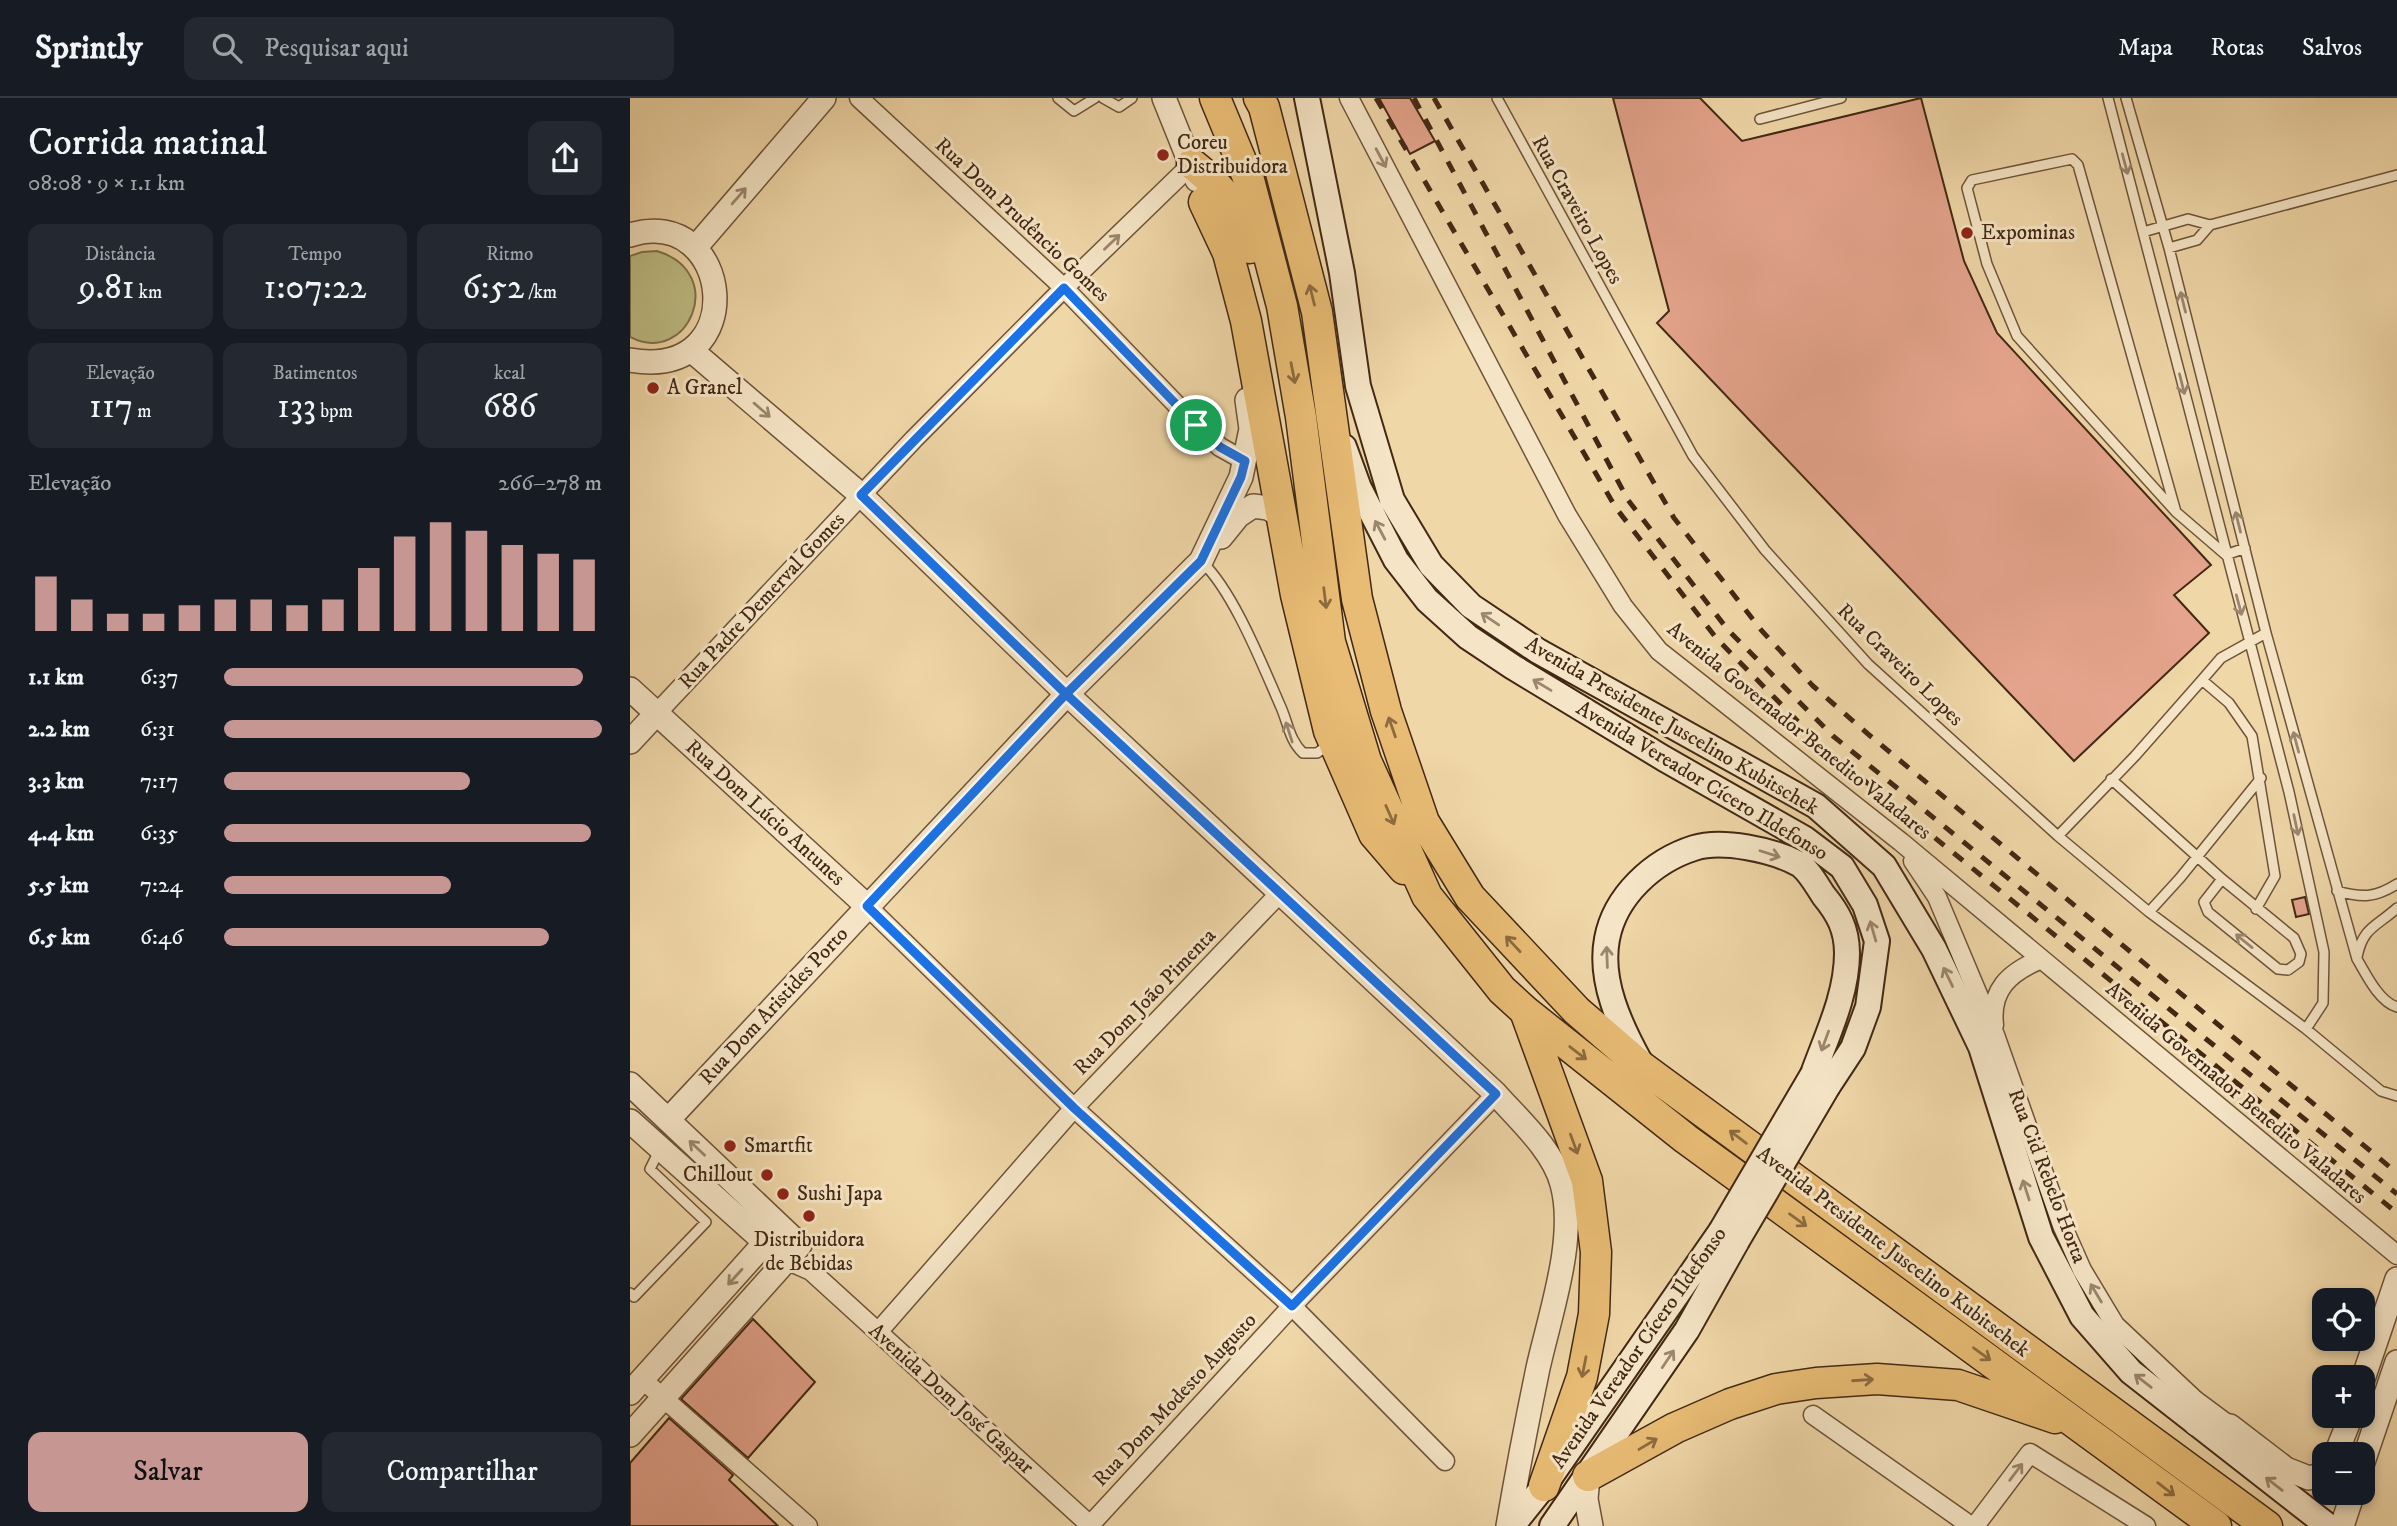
<!DOCTYPE html>
<html lang="pt">
<head>
<meta charset="utf-8">
<style>
  :root { --surface:#171b24; --page:#242831; --text:#f1f3f6; --muted:#9ea1a6; --line:#363941; --accent:#c59692 }
  body { margin:0; font-family:"IM FELL DW Pica",serif; background:var(--page); color:var(--text); height:100vh; display:flex; flex-direction:column; font-size:26px; white-space:nowrap }
  * { box-sizing:border-box; margin:0 }
  p { font-size:23px; color:var(--muted) }
  .icon { flex:none; width:38px; height:38px; fill:none; stroke:currentColor; stroke-width:2; stroke-linecap:round; stroke-linejoin:round }
  .map { position:relative; flex:1; overflow:hidden }
  .sheet { display:flex; flex-direction:column; background:var(--surface); width:630px }
  .sheet>* { flex:none }
  .fabs { position:absolute; left:1682px; top:1190px; display:grid; gap:14px }
  .fabs a { display:grid; place-items:center; width:63px; height:63px; border-radius:14px; background:var(--surface); box-shadow:0 4px 10px #0003; font-size:35px }
  .pin { position:absolute; display:grid; place-items:center; width:60px; height:60px; color:#fff; margin:-30px; border:4px solid #fff; border-radius:50%; box-shadow:0 2px 7px #0007 }
  .round { display:grid; place-items:center; flex:none; width:74px; height:74px; border-radius:14px; background:var(--page) }
  .headline { display:flex; align-items:center; justify-content:space-between; height:119px; padding:0 28px }
  h1 { font-size:38px; font-weight:600; line-height:52px }
  .stats { display:grid; grid-template-columns:repeat(3,1fr); gap:10px; height:119px; padding:7px 28px }
  .stats div { display:grid; align-content:center; border-radius:14px; background:var(--page); text-align:center }
  .stats b { font-size:35px; font-weight:600 }
  .stats small { font-size:19px; font-weight:400 }
  .stats p { font-size:19px }
  .chart { height:196px; padding:14px 28px }
  .chart p { display:flex; justify-content:space-between }
  .chart svg { width:100%; height:126px; margin-top:7px; stroke:var(--accent); stroke-width:6 }
  .cta { display:flex; gap:14px; margin-top:auto; padding:14px 28px }
  .cta a { flex:1; height:80px; border-radius:14px; background:var(--accent); color:#111; font-size:28px; font-weight:600; line-height:80px; text-align:center }
  .cta a+a { background:var(--page); color:var(--text) }
  ul { padding:0 28px; list-style:none; font-size:23px }
  li { display:grid; grid-template-columns:112px 84px 1fr; align-items:center; height:52px }
  li i { height:18px; border-radius:9px; background:var(--accent) }
  header { display:flex; align-items:center; gap:42px; box-sizing:border-box; height:98px; padding:0 35px; background:var(--surface); border-bottom:2px solid var(--line) }
  header strong { font-size:33px }
  nav { display:flex; gap:38px; margin-inline-start:auto; font-size:24px }
  .search { width:490px; height:63px; background:var(--page); display:flex; align-items:center; gap:18px; box-sizing:border-box; padding:0 24px; border-radius:14px; color:var(--muted); font-size:26px }
  main { display:flex; flex:1; min-height:0 }
  .map>svg:first-child { display:block }
  .green { fill:#bebd84; stroke:#80724c; stroke-width:2 }
  .building { fill:#e5a48d; stroke:#422814; stroke-width:2 }
  .lines { fill:none; stroke-linecap:round; stroke-linejoin:round }
  .service-casing { stroke:#6e5439; stroke-width:12 }
  .minor-casing { stroke:#6e5439; stroke-width:21 }
  .tertiary-casing { stroke:#6e5439; stroke-width:26 }
  .secondary-casing { stroke:#422814; stroke-width:28 }
  .trunk-casing { stroke:#422814; stroke-width:33 }
  .service { stroke:#f5e5c6; stroke-width:9 }
  .minor { stroke:#f5e5c6; stroke-width:18 }
  .tertiary { stroke:#f5e5c6; stroke-width:23 }
  .secondary { stroke:#f5e5c6; stroke-width:24 }
  .trunk { stroke:#e8bc74; stroke-width:30 }
  .rail { stroke:#422814; stroke-width:5; stroke-dasharray:12 12; stroke-linecap:butt }
  .secondary-bridge-casing { stroke:#422814; stroke-width:28; stroke-linecap:butt }
  .secondary-bridge { stroke:#f5e5c6; stroke-width:24 }
  .oneway { stroke:#9c866d }
  .oneway2 { stroke:#8d6b3f }
  .route-casing { stroke:#fff; stroke-width:14 }
  .route { stroke:#1a73e8; stroke-width:9 }
  .poi-dot { fill:#8f2418; stroke:#f5e5c6; stroke-width:2.5 }
  .labels { text-anchor:middle; dominant-baseline:central; stroke-width:6; stroke-linejoin:round; paint-order:stroke }
  .poi-label { font-size:21px; fill:#422814; stroke:#f5e5c6; text-anchor:start }
  .street-label { font-size:21px; fill:#422814; stroke:#f5e5c6 }
</style>
</head>
<body>
<header>
<strong>Sprintly</strong>
<div class="search"><svg class="icon" aria-label="search" viewBox="0 0 24 24"><circle cx="10" cy="10" r="6"/><path d="M15 15l6 6"/></svg>Pesquisar aqui</div>
<nav><a>Mapa</a><a>Rotas</a><a>Salvos</a></nav>
</header>
<main>
<section class="sheet">
<div class="headline"><div><h1>Corrida matinal</h1><p>08:08 · 9 × 1.1 km</p></div><a class="round"><svg class="icon" aria-label="share" viewBox="0 0 24 24"><path d="M12 15V3M7 8l5-5 5 5M5 13v7h14v-7"/></svg></a></div>
<div class="stats">
<div><p>Distância</p><b>9.81<small> km</small></b></div>
<div><p>Tempo</p><b>1:07:22</b></div>
<div><p>Ritmo</p><b>6:52<small> /km</small></b></div>
</div>
<div class="stats">
<div><p>Elevação</p><b>117<small> m</small></b></div>
<div><p>Batimentos</p><b>133<small> bpm</small></b></div>
<div><p>kcal</p><b>686</b></div>
</div>
<div class="chart"><p><span>Elevação</span>266–278 m</p>
<svg viewBox="0 0 160 44" preserveAspectRatio="none"><path d="M5 44V25M15 44V33M25 44V38M35 44V38M45 44V35M55 44V33M65 44V33M75 44V35M85 44V33M95 44V22M105 44V11M115 44V6M125 44V9M135 44V14M145 44V17M155 44V19"/></svg>
</div>
<ul>
<li><b>1.1 km</b>6:37<i style="width:95%"></i></li>
<li><b>2.2 km</b>6:31<i style="width:100%"></i></li>
<li><b>3.3 km</b>7:17<i style="width:65%"></i></li>
<li><b>4.4 km</b>6:35<i style="width:97%"></i></li>
<li><b>5.5 km</b>7:24<i style="width:60%"></i></li>
<li><b>6.5 km</b>6:46<i style="width:86%"></i></li>
</ul>
<div class="cta"><a>Salvar</a><a>Compartilhar</a></div>
</section>
<div class="map">
<svg width="1767" height="1428" viewBox="0 0 1767 1428">
  <rect width="100%" height="100%" fill="#f0d7a8"/>
  <filter id="stains"><feTurbulence type="fractalNoise" baseFrequency=".00286" numOctaves="4"/><feColorMatrix values="0 0 0 0 .2 0 0 0 0 .09 0 0 0 0 .02 0 0 0 .5 -.17"/></filter>
  <radialGradient id="worn" r=".72"><stop offset=".6" stop-color="#630" stop-opacity="0"/><stop offset="1" stop-color="#630" stop-opacity=".3"/></radialGradient>
  <!-- green -->
  <path class="green" d="M 27,153 C 99,175 58,269 0,239 L 0,158 L 12,154 Z"/>
  <!-- building -->
  <path class="building" d="M 749,0 L 780,0 L 805,43 L 780,56 Z
    M 983,0 L 1070,0 L 1112,43 L 1291,0 L 1334,163 L 1367,235 L 1581,467 L 1544,497 L 1579,535 L 1444,663 L 1027,225 L 1039,213 Z
    M 1675,799 L 1679,816 L 1666,819 L 1662,802 Z
    M 123,1221 L 185,1284 L 118,1360 L 51,1301 Z
    M 39,1320 L 103,1377 L 99,1382 L 148,1428 L 0,1428 L 0,1365 Z"/>
  <g class="lines">
    <defs>
      <path id="service" d="M 428,0 L 444,13 L 465,0
        M 473,0 L 489,9 L 502,0
        M 867,0 L 1063,358 L 1135,452 L 1238,566 L 1428,738 L 1519,814 L 1676,931 L 1751,993 L 1767,998
        M 1478,0 L 1659,694 L 1694,854 L 1693,905 L 1676,931
        M 1496,0 L 1539,150 L 1636,535 L 1727,861 C 1736,876 1749,904 1767,909
        M 1130,21 L 1211,0
        M 1580,127 L 1767,77
        M 1513,134 L 1558,121 L 1580,127 L 1567,142 L 1539,150
        M 1546,414 L 1387,238 L 1357,166 L 1337,90 L 1342,82 L 1442,61 L 1448,67 L 1546,414 L 1596,457 L 1615,450
        M 572,464 C 603,493 632,566 650,607 C 658,624 659,642 673,655 L 687,655 L 697,648 L 697,645
        M 1572,582 L 1591,560 L 1636,535
        M 1481,681 L 1592,781 L 1664,840 L 1671,856 L 1669,864 L 1658,872 L 1648,871 L 1578,814 L 1574,804 L 1592,781
        M 1428,738 L 1505,658 L 1572,582 L 1599,605 L 1622,638 L 1645,778 L 1626,811
        M 1707,793 C 1732,800 1745,800 1767,786
        M 1519,814 L 1550,780 L 1631,680
        M 1727,859 C 1733,829 1746,829 1767,810
        M 0,1195 L 4,1199 L 76,1124 L 20,1071 L 30,1051"/>
      <path id="minor" d="M 229,0 L 434,190 L 566,327 L 590,349 L 615,363
        M 719,0 L 937,417 L 993,508 L 1029,553 L 1271,744 L 1767,1157
        M 26,616 L 284,341 L 434,190 L 562,66
        M 1283,763 L 1307,799 L 1365,937 L 1432,1127 L 1452,1172 L 1485,1227 L 1565,1302 L 1600,1328
        M 237,808 L 444,1010 L 662,1208 L 815,1363
        M 1364,927 C 1360,892 1379,875 1409,862
        M 156,1162 L 181,1173 L 461,1428
        M 248,1234 L 444,1010 L 650,795
        M 13,1282 L 178,1428
        M 1183,1317 L 1341,1428
        M 460,1427 L 662,1208 L 866,996
        M 1345,1428 L 1400,1355 L 1516,1428"/>
      <path id="tertiary" d="M 534,0 L 567,82
        M 0,137 C 103,105 123,284 0,262
        M 65,150 L 194,0
        M 61,252 L 231,397 L 437,596 L 866,996 C 889,1022 923,1052 932,1086 C 947,1140 920,1216 908,1270 C 897,1323 887,1375 878,1428
        M 591,439 L 608,418 L 623,408 L 638,410 L 651,418
        M 0,591 L 237,808
        M 0,644 L 26,616
        M 0,986 L 170,1147 L 0,1337
        M 38,1022 L 437,596 L 571,463 L 611,379 L 621,331 L 617,302
        M 0,1023 L 146,1154
        M 1732,1284 L 1767,1181
        M 0,1295 L 150,1128
        M 1566,1326 L 1600,1328 L 1656,1371 L 1679,1380 L 1694,1376
        M 1706,1356 L 1721,1318
        M 1732,1367 L 1767,1264
        M 958,1378 L 956,1401 L 961,1428
        M 1712,1428 L 1723,1395"/>
      <path id="secondary" d="M 677,0 L 712,175 L 728,288 L 762,402 L 801,467 L 841,508 L 908,553 L 1186,708 L 1254,768 L 1304,851 L 1351,949 L 1411,1139 L 1452,1218 L 1501,1274 L 1698,1428
        M 714,349 L 729,390 L 766,462 L 797,502 L 838,539 L 883,569 L 1033,660 L 1175,741 L 1212,769 L 1235,807 L 1247,843 L 1238,909 L 1223,950 L 1198,988
        M 1009,962 C 990,927 969,883 977,841 C 985,798 1023,763 1064,750 C 1092,741 1142,752 1167,765 C 1178,770 1187,788 1194,798 C 1208,815 1217,831 1217,855 C 1217,897 1197,937 1183,976
        M 882,1428 L 914,1388 L 1091,1133
        M 922,1428 L 1057,1232 L 1107,1143"/>
      <path id="trunk" d="M 585,0 L 619,82 L 652,208 L 671,319 L 700,544 L 736,663 L 797,798 L 872,892 L 895,913 L 1056,1041 L 1586,1428
        M 629,0 L 634,9 L 687,214 L 727,501 L 756,613 L 794,724 L 840,799 L 947,913 L 1012,969 L 1637,1428
        M 562,66 C 600,96 603,107 620,150
        M 574,104 L 598,155 L 616,223 L 666,497 L 699,633 L 744,736 L 774,771
        M 895,913 L 957,1083 L 966,1154 L 964,1216 L 952,1279 L 914,1388
        M 958,1378 L 1045,1330 L 1100,1306 L 1146,1291 L 1186,1285 L 1247,1281 L 1328,1287 L 1425,1320"/>
    </defs>
    <!-- service casing -->
    <use href="#service" class="service-casing"/>
    <!-- minor casing -->
    <use href="#minor" class="minor-casing"/>
    <!-- tertiary casing -->
    <use href="#tertiary" class="tertiary-casing"/>
    <!-- secondary casing -->
    <use href="#secondary" class="secondary-casing"/>
    <!-- trunk casing -->
    <use href="#trunk" class="trunk-casing"/>
    <!-- service -->
    <use href="#service" class="service"/>
    <!-- minor -->
    <use href="#minor" class="minor"/>
    <!-- tertiary -->
    <use href="#tertiary" class="tertiary"/>
    <!-- secondary -->
    <use href="#secondary" class="secondary"/>
    <!-- trunk -->
    <use href="#trunk" class="trunk"/>
    <!-- rail -->
    <path class="rail" d="M 746,0 L 986,410 L 1087,541 L 1193,649 L 1767,1115
      M 784,0 L 998,402 L 1098,532 L 1203,638 L 1767,1096
      M 804,0 L 1044,420 L 1132,533 L 1183,588 L 1238,636 L 1767,1075"/>
    <defs>
      <path id="secondary-bridge" d="M 1091,1133 L 1183,976
        M 1107,1143 L 1198,988"/>
    </defs>
    <!-- secondary-bridge casing -->
    <use href="#secondary-bridge" class="secondary-bridge-casing"/>
    <!-- secondary-bridge -->
    <use href="#secondary-bridge" class="secondary-bridge"/>
  </g>
  <!-- one-way arrows -->
  <defs><path id="oneway-shaft" d="M-6 0H5M1.5-3L5.5 0L1.5 3" fill="none" stroke-width="1.6" stroke-linecap="round" stroke-linejoin="round" transform="scale(1.75)"/></defs>
  <g class="oneway">
    <use href="#oneway-shaft" transform="translate(751 60) rotate(62)"/>
    <use href="#oneway-shaft" transform="translate(1495 66) rotate(75)"/>
    <use href="#oneway-shaft" transform="translate(109 98) rotate(-49)"/>
    <use href="#oneway-shaft" transform="translate(482 144) rotate(-44)"/>
    <use href="#oneway-shaft" transform="translate(1553 204) rotate(-104)"/>
    <use href="#oneway-shaft" transform="translate(1552 286) rotate(76)"/>
    <use href="#oneway-shaft" transform="translate(132 312) rotate(41)"/>
    <use href="#oneway-shaft" transform="translate(1608 424) rotate(-104)"/>
    <use href="#oneway-shaft" transform="translate(750 432) rotate(-118)"/>
    <use href="#oneway-shaft" transform="translate(1609 507) rotate(75)"/>
    <use href="#oneway-shaft" transform="translate(860 521) rotate(-146)"/>
    <use href="#oneway-shaft" transform="translate(912 587) rotate(-149)"/>
    <use href="#oneway-shaft" transform="translate(659 634) rotate(-108)"/>
    <use href="#oneway-shaft" transform="translate(1666 644) rotate(-105)"/>
    <use href="#oneway-shaft" transform="translate(1666 727) rotate(78)"/>
    <use href="#oneway-shaft" transform="translate(1140 756) rotate(18)"/>
    <use href="#oneway-shaft" transform="translate(1243 833) rotate(-106)"/>
    <use href="#oneway-shaft" transform="translate(1614 843) rotate(-141)"/>
    <use href="#oneway-shaft" transform="translate(977 859) rotate(-92)"/>
    <use href="#oneway-shaft" transform="translate(1318 879) rotate(-116)"/>
    <use href="#oneway-shaft" transform="translate(1195 943) rotate(110)"/>
    <use href="#oneway-shaft" transform="translate(67 1050) rotate(-137)"/>
    <use href="#oneway-shaft" transform="translate(1396 1092) rotate(-108)"/>
    <use href="#oneway-shaft" transform="translate(105 1179) rotate(132)"/>
    <use href="#oneway-shaft" transform="translate(1466 1195) rotate(-121)"/>
    <use href="#oneway-shaft" transform="translate(1038 1261) rotate(-56)"/>
    <use href="#oneway-shaft" transform="translate(1513 1283) rotate(-142)"/>
    <use href="#oneway-shaft" transform="translate(1386 1374) rotate(-53)"/>
    <use href="#oneway-shaft" transform="translate(1644 1386) rotate(-142)"/>
  </g>
  <g class="oneway2">
    <use href="#oneway-shaft" transform="translate(682 197) rotate(-104)"/>
    <use href="#oneway-shaft" transform="translate(663 275) rotate(79)"/>
    <use href="#oneway-shaft" transform="translate(695 500) rotate(83)"/>
    <use href="#oneway-shaft" transform="translate(762 629) rotate(-109)"/>
    <use href="#oneway-shaft" transform="translate(760 717) rotate(66)"/>
    <use href="#oneway-shaft" transform="translate(883 846) rotate(-133)"/>
    <use href="#oneway-shaft" transform="translate(948 955) rotate(38)"/>
    <use href="#oneway-shaft" transform="translate(1108 1039) rotate(-143)"/>
    <use href="#oneway-shaft" transform="translate(944 1046) rotate(70)"/>
    <use href="#oneway-shaft" transform="translate(1168 1122) rotate(36)"/>
    <use href="#oneway-shaft" transform="translate(1352 1256) rotate(36)"/>
    <use href="#oneway-shaft" transform="translate(954 1269) rotate(101)"/>
    <use href="#oneway-shaft" transform="translate(1233 1282) rotate(-4)"/>
    <use href="#oneway-shaft" transform="translate(1018 1346) rotate(-31)"/>
    <use href="#oneway-shaft" transform="translate(1536 1391) rotate(37)"/>
  </g>
  <g class="lines">
    <defs>
      <path id="route" d="M 566,327 L 590,349 L 615,363 L 611,379 L 571,463 L 436,596 L 237,808 L 444,1010 L 662,1208 L 866,996 L 436,596 L 231,397 L 434,190 L 566,327"/>
    </defs>
    <!-- route casing -->
    <use href="#route" class="route-casing"/>
    <!-- route -->
    <use href="#route" class="route"/>
  </g>
  <!-- markers -->
  <g class="poi-dot">
    <circle cx="533" cy="57" r="7"/>
    <circle cx="1337" cy="135" r="7"/>
    <circle cx="23" cy="290" r="7"/>
    <circle cx="100" cy="1048" r="7"/>
    <circle cx="137" cy="1077" r="7"/>
    <circle cx="153" cy="1096" r="7"/>
    <circle cx="179" cy="1118" r="7"/>
  </g>
  <g class="labels">
    <!-- poi labels -->
    <g class="poi-label">
      <text x="547" y="45">Coreu<tspan x="547" dy="24">Distribuidora</tspan></text>
      <text x="1351" y="135">Expominas</text>
      <text x="37" y="290">A Granel</text>
      <text x="114" y="1048">Smartfit</text>
      <text x="123" y="1077" text-anchor="end">Chillout</text>
      <text x="167" y="1096">Sushi Japa</text>
      <text x="179" y="1142" text-anchor="middle">Distribuidora<tspan x="179" dy="24">de Bebidas</tspan></text>
    </g>
    <!-- street labels -->
    <g class="street-label">
      <text transform="translate(947 112) rotate(61)">Rua Craveiro Lopes</text>
      <text transform="translate(392 122) rotate(43)">Rua Dom Prudêncio Gomes</text>
      <text transform="translate(132 503) rotate(-47)">Rua Padre Demerval Gomes</text>
      <text transform="translate(1270 567) rotate(44)">Rua Craveiro Lopes</text>
      <text transform="translate(1042 628) rotate(30)">Avenida Presidente Juscelino Kubitschek</text>
      <text transform="translate(1169 633) rotate(39)">Avenida Governador Benedito Valadares</text>
      <text transform="translate(1072 683) rotate(31)">Avenida Vereador Cícero Ildefonso</text>
      <text transform="translate(135 715) rotate(42)">Rua Dom Lúcio Antunes</text>
      <text transform="translate(515 904) rotate(-46)">Rua Dom João Pimenta</text>
      <text transform="translate(144 908) rotate(-47)">Rua Dom Aristides Porto</text>
      <text transform="translate(1606 995) rotate(40)">Avenida Governador Benedito Valadares</text>
      <text transform="translate(1417 1078) rotate(69)">Rua Cid Rebelo Horta</text>
      <text transform="translate(1263 1154) rotate(37)">Avenida Presidente Juscelino Kubitschek</text>
      <text transform="translate(1009 1250) rotate(-55)">Avenida Vereador Cícero Ildefonso</text>
      <text transform="translate(321 1301) rotate(42)">Avenida Dom José Gaspar</text>
      <text transform="translate(545 1302) rotate(-47)">Rua Dom Modesto Augusto</text>
    </g>
  </g>
  <rect width="100%" height="100%" filter="url(#stains)"/>
  <rect width="100%" height="100%" fill="url(#worn)"/>
</svg>
<div class="fabs">
<a><svg class="icon" aria-label="locate" viewBox="0 0 24 24"><circle cx="12" cy="12" r="6"/><path d="M12 2v4M12 18v4M2 12h4M18 12h4"/></svg></a>
<a>+</a>
<a>−</a>
</div>
<div class="pin" style="left:566px;top:327px;background:#1e9e55"><svg class="icon" aria-label="arrive" viewBox="0 0 24 24"><path d="M6 21V4h12l-3 4 3 4H6"/></svg></div>
</div>
</main>
</body>
</html>
